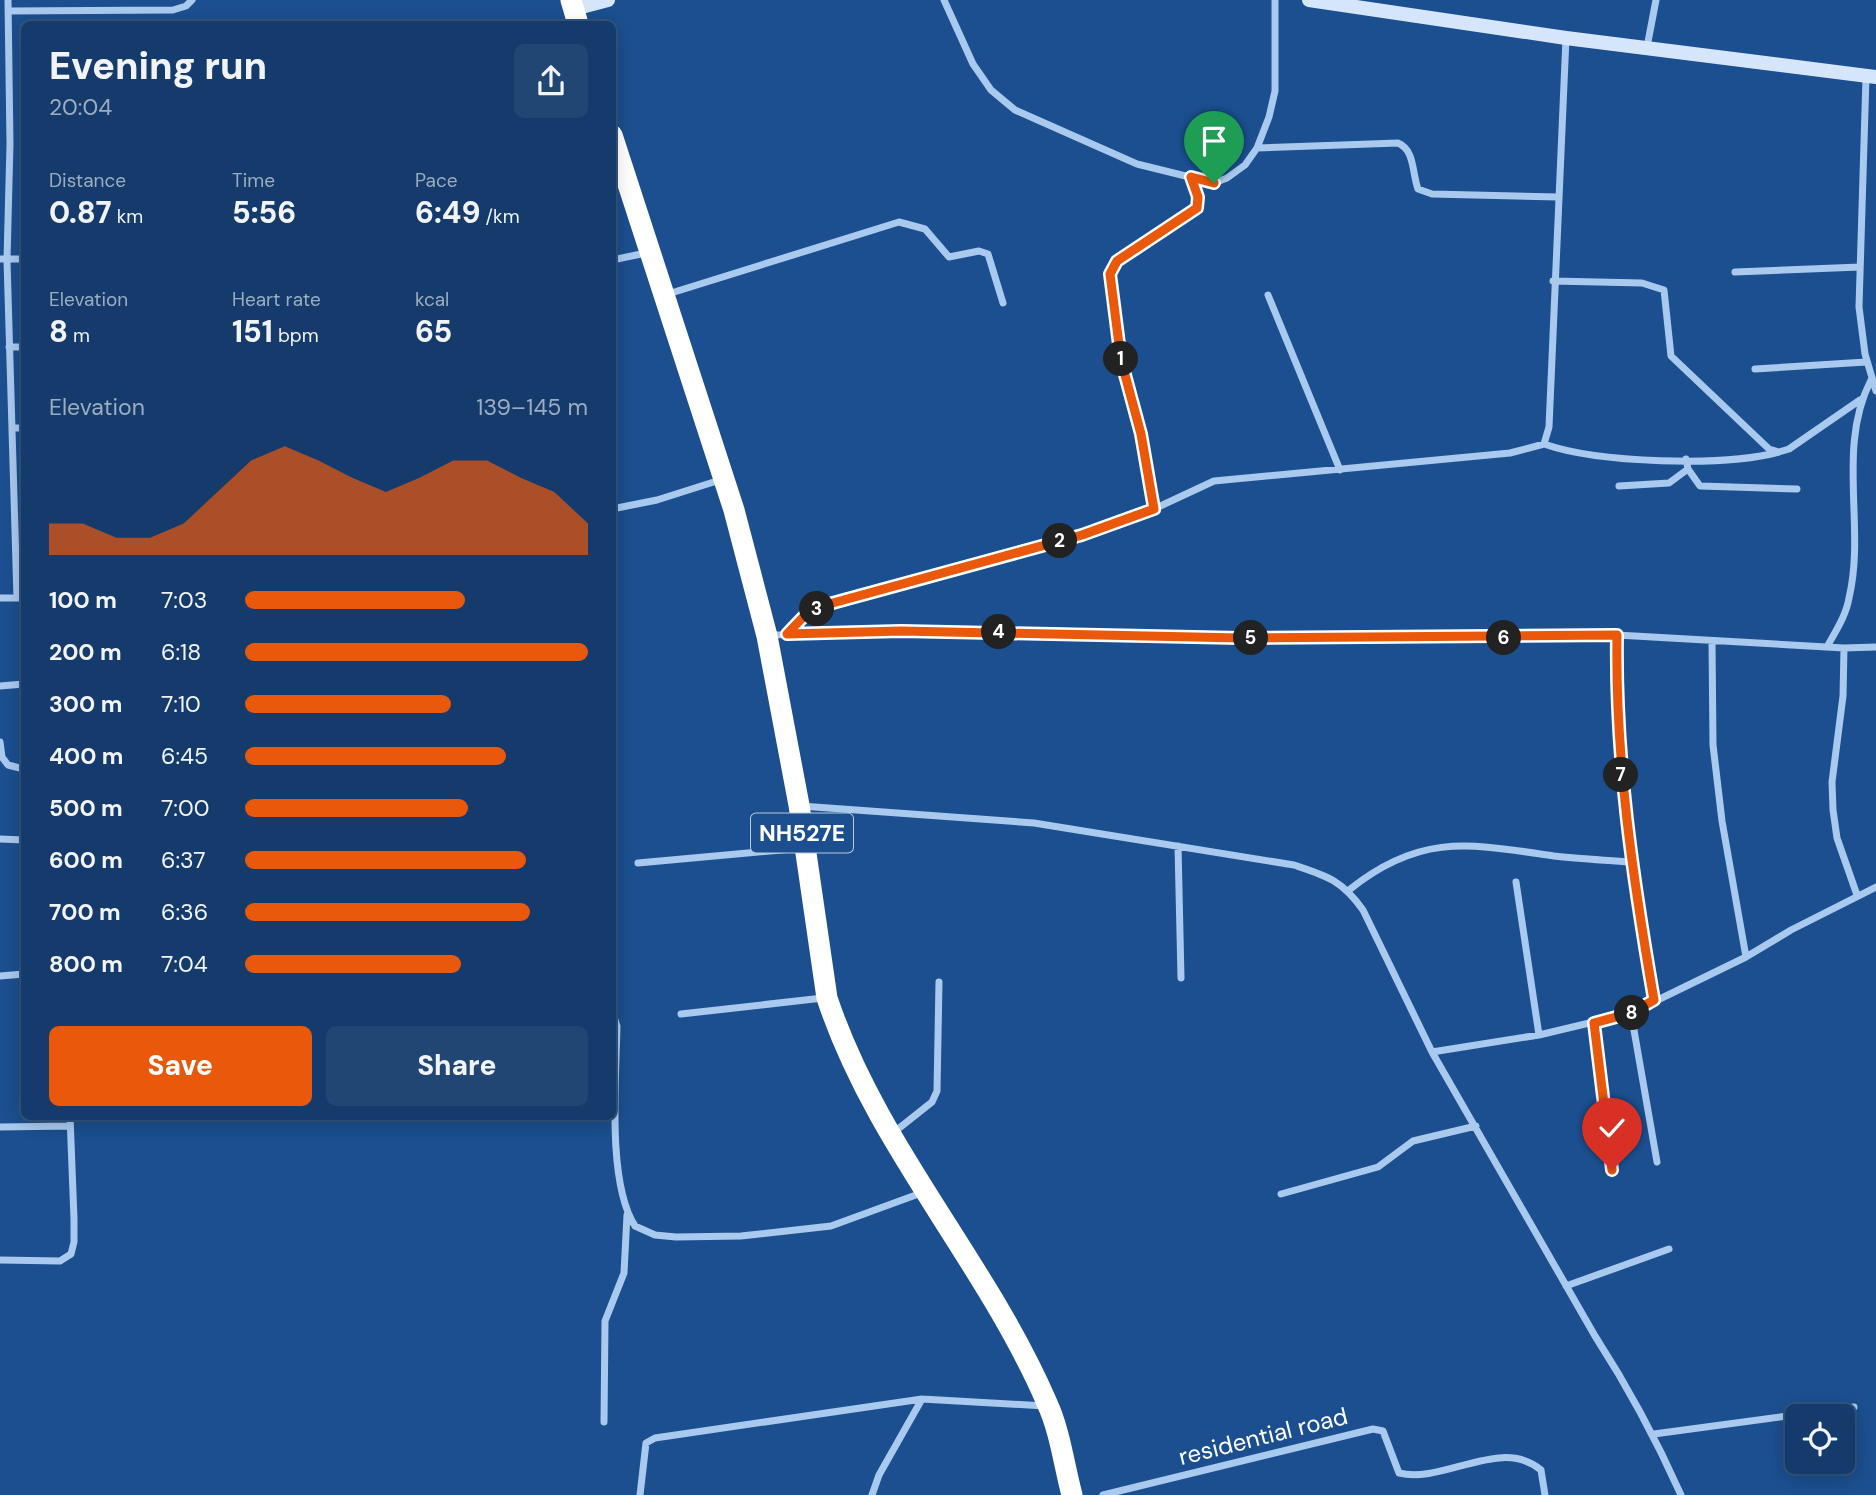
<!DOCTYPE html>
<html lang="en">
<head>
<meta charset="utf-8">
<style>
  :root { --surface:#143b6b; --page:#214673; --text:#f1f3f6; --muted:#9dadc1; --line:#33557e; --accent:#ea580c }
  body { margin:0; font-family:"DM Sans",sans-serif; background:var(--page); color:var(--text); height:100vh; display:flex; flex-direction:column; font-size:26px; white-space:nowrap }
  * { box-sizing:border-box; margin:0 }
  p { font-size:23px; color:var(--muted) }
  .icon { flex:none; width:38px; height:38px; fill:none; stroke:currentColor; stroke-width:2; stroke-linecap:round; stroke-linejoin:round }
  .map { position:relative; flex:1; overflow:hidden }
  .panel { position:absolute; left:21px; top:21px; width:595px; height:1099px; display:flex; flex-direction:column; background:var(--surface); border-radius:10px; box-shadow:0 4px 18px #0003,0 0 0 2px var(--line) }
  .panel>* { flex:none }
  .buttons { position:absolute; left:1785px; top:1404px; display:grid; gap:14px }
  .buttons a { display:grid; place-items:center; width:70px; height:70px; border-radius:10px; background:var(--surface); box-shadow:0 4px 18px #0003,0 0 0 2px var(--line); font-size:35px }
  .pin { position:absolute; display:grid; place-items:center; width:60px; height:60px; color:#fff; margin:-72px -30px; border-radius:50% 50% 50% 0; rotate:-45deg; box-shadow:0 0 7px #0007 }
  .pin .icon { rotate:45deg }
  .km { position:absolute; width:35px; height:35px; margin:-18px; border-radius:50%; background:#222; color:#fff; font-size:19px; line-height:35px; text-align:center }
  .round { display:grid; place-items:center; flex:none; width:74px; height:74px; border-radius:10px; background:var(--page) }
  .headline { display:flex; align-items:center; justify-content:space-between; height:119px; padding:0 28px }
  h1 { font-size:38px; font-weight:800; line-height:52px }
  .metrics { display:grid; grid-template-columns:repeat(3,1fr); gap:10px; height:119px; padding:7px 28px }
  .metrics div { display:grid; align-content:center }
  .metrics b { font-size:30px; font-weight:800 }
  .metrics small { font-size:19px; font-weight:400 }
  .metrics p { font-size:19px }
  .chart { height:196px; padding:14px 28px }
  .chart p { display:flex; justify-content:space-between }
  .chart svg { width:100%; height:126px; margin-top:7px; fill:var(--accent); opacity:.7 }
  .primary-button { display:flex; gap:14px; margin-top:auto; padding:14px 28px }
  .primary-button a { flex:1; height:80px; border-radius:10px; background:var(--accent); color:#fff; font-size:28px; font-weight:800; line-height:80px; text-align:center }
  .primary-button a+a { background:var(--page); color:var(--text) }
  ul { padding:0 28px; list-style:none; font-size:23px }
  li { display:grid; grid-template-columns:112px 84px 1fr; align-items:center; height:52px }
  li i { height:18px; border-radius:9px; background:var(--accent) }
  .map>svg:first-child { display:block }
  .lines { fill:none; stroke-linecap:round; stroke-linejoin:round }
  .street { stroke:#a9c9ee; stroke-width:7 }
  .secondary { stroke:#d6e6fa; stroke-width:14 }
  .highway { stroke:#fff; stroke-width:21 }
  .route-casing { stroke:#fff; stroke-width:14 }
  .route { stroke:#ea580c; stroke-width:9 }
  .labels { text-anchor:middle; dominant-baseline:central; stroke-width:6; stroke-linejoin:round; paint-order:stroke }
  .shield { fill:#1b4f8f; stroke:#bbcadd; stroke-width:2 }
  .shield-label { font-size:23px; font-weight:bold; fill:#fff }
  .street-label { font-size:24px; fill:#fff; stroke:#1b4f8f }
</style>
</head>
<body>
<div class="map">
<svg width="1876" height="1495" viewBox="0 0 1876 1495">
  <rect width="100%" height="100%" fill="#1b4f8f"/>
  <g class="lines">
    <!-- street -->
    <path class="street" d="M 8,0 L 10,144 L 7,260 L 17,598
      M 944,0 L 973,64 L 991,90 L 1015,110 L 1137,164 L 1214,183 L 1227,178 L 1245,165 L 1257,148 L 1269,117 L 1275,91 L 1275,0
      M 8,11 L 173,10 L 186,6 L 192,0
      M 1647,47 L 1656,0
      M 1866,77 L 1859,307 L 1865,354 L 1876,391
      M 1257,148 L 1398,143 C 1415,150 1412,173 1418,189 L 1432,194 L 1558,197
      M 0,259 L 24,259
      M 612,260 L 646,253
      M 1735,272 L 1860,267
      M 1553,281 L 1642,283 L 1664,290 L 1671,356 L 1769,449 L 1779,452 L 1789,449 L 1860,400
      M 668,294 L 899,222 L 925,229 L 949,257 L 979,251 L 988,254 L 1003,303
      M 1268,295 L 1340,470
      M 9,347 L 24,347
      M 1755,369 L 1866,362
      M 14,428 L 24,428
      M 1544,444 C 1598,463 1724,467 1779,452
      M 1686,459 L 1688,469 L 1700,486 L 1797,489
      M 1619,486 L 1669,483 L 1688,469
      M 612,509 L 657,500 L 720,480
      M 1154,509 L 1141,434 L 1121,360 L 1110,274 L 1117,261 L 1197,208 L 1198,197 L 1191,177
      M 0,598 L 24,598
      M 787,634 L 808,612 L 829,604 L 1082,535 L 1154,509 L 1214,481 L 1510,453 L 1544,444 L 1549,427 L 1566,38
      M 771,635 L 901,631 L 1241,638 L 1617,635 L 1844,648 L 1876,647
      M 1617,635 C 1615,759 1633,878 1654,1000
      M 1712,641 L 1713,745 L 1722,821 L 1746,957
      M 1827,647 C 1835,632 1846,616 1849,598 C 1866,527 1836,448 1871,380
      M 1844,648 L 1843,696 L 1832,782 L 1833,810 L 1837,838 L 1857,895
      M 0,686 L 24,684
      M 0,742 L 2,757 L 8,765 L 24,769
      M 801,806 L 1034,823 L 1294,865 C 1327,876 1342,880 1363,910 L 1432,1052 L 1595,1336 C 1628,1387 1656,1439 1681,1495
      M 0,839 L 24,840
      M 1178,846 L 1181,978
      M 638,863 L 803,848
      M 1516,882 L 1539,1035
      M 1349,890 C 1421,832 1471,844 1554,856 C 1579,859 1605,860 1630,862
      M 0,976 L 24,974
      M 612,1011 L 617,1026 C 616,1079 607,1183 635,1226 L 655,1235 L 676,1237 L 741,1236 L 831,1226 L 924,1192
      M 1631,1013 L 1657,1162
      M 681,1014 L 823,998
      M 1594,1023 L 1612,1170
      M 1432,1052 L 1539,1035 L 1631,1013 L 1746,957 L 1791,930 L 1876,887
      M 0,1127 L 70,1126
      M 893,1133 L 932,1102 L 937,1091 L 939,982
      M 1281,1194 L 1378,1167 L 1413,1141 L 1476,1126
      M 0,1260 L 60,1261 L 71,1254 L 74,1242 L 74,1219 L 70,1116
      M 1566,1286 L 1669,1249
      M 604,1422 L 605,1321 L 624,1273 L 627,1215
      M 1654,1434 L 1854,1407
      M 640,1495 L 646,1443 L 655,1438 L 922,1399
      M 872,1495 L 879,1475 L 922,1399 L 1045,1406
      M 1103,1495 L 1373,1429 L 1383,1431 L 1399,1473 C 1444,1484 1501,1436 1541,1470 L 1545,1495"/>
    <!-- secondary -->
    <path class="secondary" d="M 1309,0 L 1566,38 L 1876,77
      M 574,9 L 608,0"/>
    <!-- highway -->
    <path class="highway" d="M 571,0 L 578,24
      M 612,135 L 734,510 L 767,636 L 799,805 L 827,998 C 876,1146 986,1261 1047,1403 C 1060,1431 1064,1465 1072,1495"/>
  </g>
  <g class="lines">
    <defs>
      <path id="route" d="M 1214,183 L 1191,177 L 1198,197 L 1197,208 L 1117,261 L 1110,274 L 1121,360 L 1141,434 L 1154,509 L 1082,535 L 829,604 L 808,612 L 787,634 L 901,631 L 1241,638 L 1617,635 C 1615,759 1633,879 1654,1000 L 1631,1013 L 1594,1023 L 1612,1170"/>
    </defs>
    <!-- route casing -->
    <use href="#route" class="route-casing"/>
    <!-- route -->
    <use href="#route" class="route"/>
  </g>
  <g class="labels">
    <!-- shield labels -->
    <rect class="shield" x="751" y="813.5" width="102" height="39" rx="5"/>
    <g class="shield-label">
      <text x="802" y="833">NH527E</text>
    </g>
    <!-- street labels -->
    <g class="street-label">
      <text transform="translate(1263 1436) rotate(-14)">residential road</text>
    </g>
  </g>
</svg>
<div class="buttons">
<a><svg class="icon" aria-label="locate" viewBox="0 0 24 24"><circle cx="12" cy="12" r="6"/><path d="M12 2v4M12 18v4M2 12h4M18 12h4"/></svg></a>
</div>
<div class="pin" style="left:1214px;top:183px;background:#1e9e55"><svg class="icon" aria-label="arrive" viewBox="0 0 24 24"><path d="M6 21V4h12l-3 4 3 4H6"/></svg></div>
<div class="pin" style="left:1612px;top:1170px;background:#d93025"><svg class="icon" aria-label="check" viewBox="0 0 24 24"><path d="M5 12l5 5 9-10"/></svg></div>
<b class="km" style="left:1121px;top:359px">1</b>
<b class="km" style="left:1060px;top:541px">2</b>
<b class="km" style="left:817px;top:609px">3</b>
<b class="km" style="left:999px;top:632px">4</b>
<b class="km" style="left:1251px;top:638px">5</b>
<b class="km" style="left:1504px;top:638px">6</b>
<b class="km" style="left:1621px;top:775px">7</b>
<b class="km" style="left:1632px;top:1013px">8</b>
<section class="panel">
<div class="headline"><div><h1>Evening run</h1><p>20:04</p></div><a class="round"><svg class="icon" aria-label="share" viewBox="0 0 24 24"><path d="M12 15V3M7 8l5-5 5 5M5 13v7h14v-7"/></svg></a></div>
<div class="metrics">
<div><p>Distance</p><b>0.87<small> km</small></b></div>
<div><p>Time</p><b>5:56</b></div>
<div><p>Pace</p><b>6:49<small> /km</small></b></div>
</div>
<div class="metrics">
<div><p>Elevation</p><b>8<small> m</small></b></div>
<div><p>Heart rate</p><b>151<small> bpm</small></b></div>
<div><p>kcal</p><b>65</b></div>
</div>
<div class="chart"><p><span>Elevation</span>139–145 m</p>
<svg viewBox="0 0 160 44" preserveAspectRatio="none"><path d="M0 44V33L10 33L20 38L30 38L40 33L50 22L60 11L70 6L80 11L90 17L100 22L110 17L120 11L130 11L140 17L150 22L160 33V44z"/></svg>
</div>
<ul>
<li><b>100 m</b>7:03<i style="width:64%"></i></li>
<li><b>200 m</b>6:18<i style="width:100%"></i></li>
<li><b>300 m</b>7:10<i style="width:60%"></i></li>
<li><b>400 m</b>6:45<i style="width:76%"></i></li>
<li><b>500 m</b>7:00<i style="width:65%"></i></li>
<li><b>600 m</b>6:37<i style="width:82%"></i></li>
<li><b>700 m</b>6:36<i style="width:83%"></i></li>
<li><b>800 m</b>7:04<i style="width:63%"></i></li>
</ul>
<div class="primary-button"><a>Save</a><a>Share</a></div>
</section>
</div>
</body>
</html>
